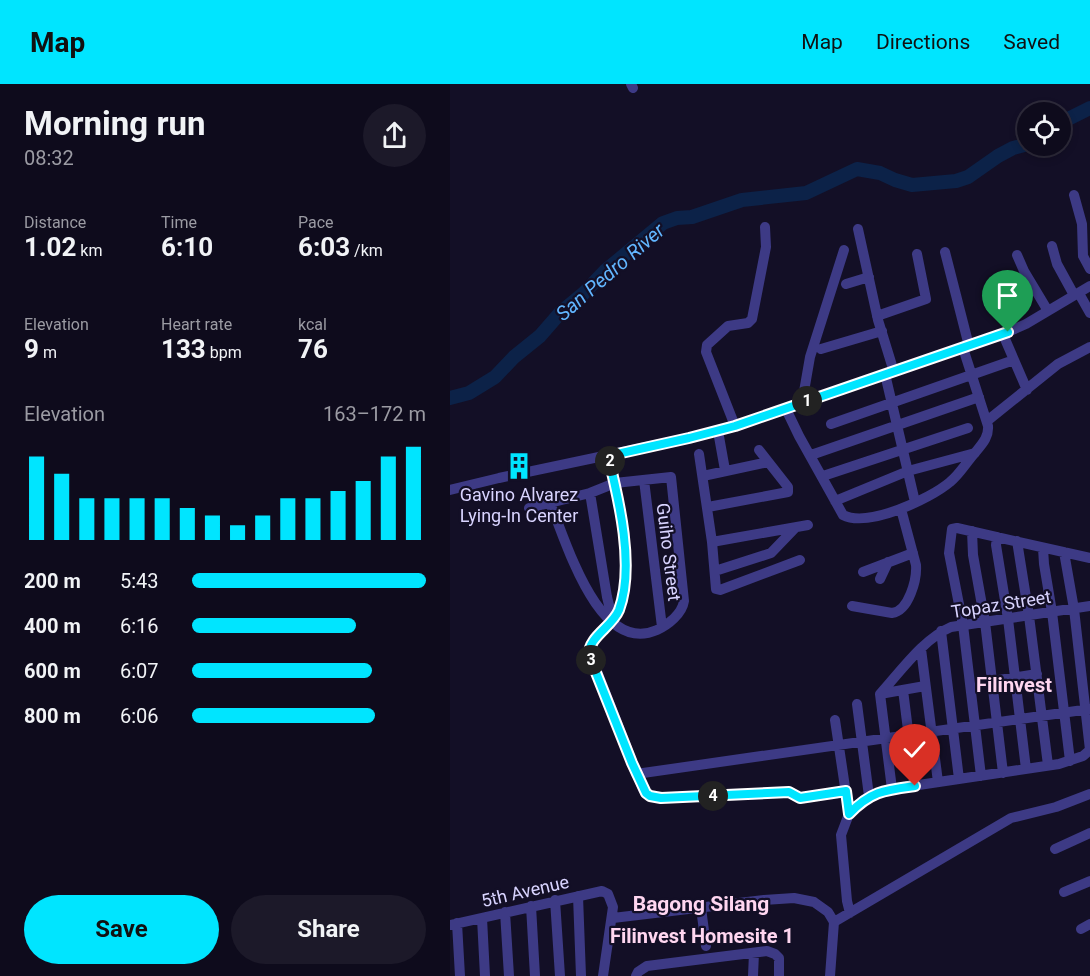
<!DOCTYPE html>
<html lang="en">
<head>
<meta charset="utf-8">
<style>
  :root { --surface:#0e0b1c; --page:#1c1929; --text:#f1f3f6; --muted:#9b9ba3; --line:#2e2b3b; --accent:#00e5ff }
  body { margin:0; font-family:Roboto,sans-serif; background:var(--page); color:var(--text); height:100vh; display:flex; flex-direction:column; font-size:22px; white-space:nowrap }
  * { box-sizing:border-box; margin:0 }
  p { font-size:20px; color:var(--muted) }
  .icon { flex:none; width:33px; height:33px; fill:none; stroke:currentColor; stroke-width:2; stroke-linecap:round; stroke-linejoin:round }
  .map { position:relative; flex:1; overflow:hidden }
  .panel { display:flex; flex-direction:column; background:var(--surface); width:450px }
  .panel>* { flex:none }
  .tools { position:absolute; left:567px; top:18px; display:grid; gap:12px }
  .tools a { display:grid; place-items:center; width:54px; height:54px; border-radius:50%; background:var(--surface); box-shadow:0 3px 9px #0003,0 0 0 2px var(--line); font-size:30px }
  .pin { position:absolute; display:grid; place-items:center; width:51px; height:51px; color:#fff; margin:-62px -26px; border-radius:50% 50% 50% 0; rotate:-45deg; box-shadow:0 0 6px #0007 }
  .pin .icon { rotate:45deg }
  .km { position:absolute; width:30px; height:30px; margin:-15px; border-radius:50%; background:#222; color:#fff; font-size:16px; line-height:30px; text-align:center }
  .round { display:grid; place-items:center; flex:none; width:63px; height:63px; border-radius:32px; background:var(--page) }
  .overview { display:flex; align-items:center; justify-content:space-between; height:102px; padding:0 24px }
  h1 { font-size:33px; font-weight:700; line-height:45px }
  .metrics { display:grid; grid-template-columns:repeat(3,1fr); gap:9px; height:102px; padding:6px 24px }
  .metrics div { display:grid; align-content:center }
  .metrics b { font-size:26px; font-weight:700 }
  .metrics small { font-size:16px; font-weight:400 }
  .metrics p { font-size:16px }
  .chart { height:168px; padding:12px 24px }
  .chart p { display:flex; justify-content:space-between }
  .chart svg { width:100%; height:108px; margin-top:6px; stroke:var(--accent); stroke-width:6 }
  .primary-button { display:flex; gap:12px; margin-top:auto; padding:12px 24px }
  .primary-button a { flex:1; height:69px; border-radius:36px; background:var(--accent); color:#111; font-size:24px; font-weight:700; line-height:69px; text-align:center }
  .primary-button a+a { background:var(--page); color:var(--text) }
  ul { padding:0 24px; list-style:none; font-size:20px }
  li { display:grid; grid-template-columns:96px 72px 1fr; align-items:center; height:45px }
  li i { height:15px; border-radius:8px; background:var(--accent) }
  header { display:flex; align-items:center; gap:36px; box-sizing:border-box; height:84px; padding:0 30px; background:var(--accent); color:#111 }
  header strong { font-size:28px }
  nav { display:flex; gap:33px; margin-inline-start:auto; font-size:21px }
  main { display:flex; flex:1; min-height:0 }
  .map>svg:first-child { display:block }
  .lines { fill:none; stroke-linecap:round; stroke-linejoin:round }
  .river { stroke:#0c2248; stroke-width:14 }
  .minor { stroke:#3d3a85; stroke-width:10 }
  .route-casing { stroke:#fff; stroke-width:12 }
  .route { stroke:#00e5ff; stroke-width:8 }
  .labels { text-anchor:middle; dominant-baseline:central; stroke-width:4.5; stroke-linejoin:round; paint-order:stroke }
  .poi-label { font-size:18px; fill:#d9d4ff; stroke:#130f26 }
  .street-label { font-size:18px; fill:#d9d4ff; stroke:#130f26 }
  .water-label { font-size:20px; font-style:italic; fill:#62b6ff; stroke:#130f26 }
  .neighbourhood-label { font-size:20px; font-weight:bold; fill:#ffd6f0; stroke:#130f26 }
  .quarter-label { font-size:21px; font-weight:bold; fill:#ffd6f0; stroke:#130f26 }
</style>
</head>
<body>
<header>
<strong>Map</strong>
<nav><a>Map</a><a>Directions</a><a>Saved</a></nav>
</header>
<main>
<section class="panel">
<div class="overview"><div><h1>Morning run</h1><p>08:32</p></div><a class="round"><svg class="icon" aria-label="share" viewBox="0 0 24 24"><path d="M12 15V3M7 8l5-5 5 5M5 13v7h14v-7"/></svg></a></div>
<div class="metrics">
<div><p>Distance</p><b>1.02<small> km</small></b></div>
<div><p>Time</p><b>6:10</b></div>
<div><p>Pace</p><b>6:03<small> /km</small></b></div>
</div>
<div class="metrics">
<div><p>Elevation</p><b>9<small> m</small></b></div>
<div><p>Heart rate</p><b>133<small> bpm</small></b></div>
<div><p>kcal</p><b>76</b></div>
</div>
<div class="chart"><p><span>Elevation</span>163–172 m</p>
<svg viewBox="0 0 160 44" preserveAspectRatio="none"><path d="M5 44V10M15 44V17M25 44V27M35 44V27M45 44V27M55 44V27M65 44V31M75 44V34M85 44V38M95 44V34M105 44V27M115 44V27M125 44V24M135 44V20M145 44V10M155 44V6"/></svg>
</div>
<ul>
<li><b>200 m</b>5:43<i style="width:100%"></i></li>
<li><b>400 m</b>6:16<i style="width:70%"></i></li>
<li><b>600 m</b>6:07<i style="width:77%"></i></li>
<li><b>800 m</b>6:06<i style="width:78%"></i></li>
</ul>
<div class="primary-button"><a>Save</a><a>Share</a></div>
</section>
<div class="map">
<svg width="640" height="892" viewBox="0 0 640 892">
  <rect width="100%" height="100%" fill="#130f26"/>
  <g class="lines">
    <!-- river -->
    <path class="river" d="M 610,36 L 620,34 L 640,24
      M 0,314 L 19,309 L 45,293 L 64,273 L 90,252 L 110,229 L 133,210 L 155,187 L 213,139 L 227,134 L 242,133 L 292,116 L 356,109 L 407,85 L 430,89 L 445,96 L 462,101 L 506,97 L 518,93 L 548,72 L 563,64 L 578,60"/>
    <!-- minor -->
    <path class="minor" d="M 181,0 L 183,4
      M 624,111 L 632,140 L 633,172 L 640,185
      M 408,145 L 428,236 L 444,288
      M 602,162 L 607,180 L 624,211
      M 495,168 L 519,262
      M 567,171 L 574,187 L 598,227
      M 396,200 L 419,193
      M 631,213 L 640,229
      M 427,232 L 476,215 L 467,170
      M 555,255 L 577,306
      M 371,265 L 432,247
      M 435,290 L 465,418
      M 352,319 L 360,273 L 394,166
      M 336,325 L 349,352 L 393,431 C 418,444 480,415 500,398 C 509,391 516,379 524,370 C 531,361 539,354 538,342 L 513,264
      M 537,337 L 608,280 L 640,263
      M 381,340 L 564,276
      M 285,342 L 256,268 L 257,261 L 278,242 L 298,239 L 302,235 L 316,163 L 315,143
      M 268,347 L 275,386
      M 249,370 L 262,458 L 266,505 L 270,506 L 350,476
      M 361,371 L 529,313
      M 158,372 C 169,415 185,483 168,527 C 162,543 143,550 139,567 L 193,705 L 200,712 L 211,714 L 339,708 L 350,714 L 396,707
      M 253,392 L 318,378
      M 373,392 L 518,344
      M 194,396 L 212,543
      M 0,406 L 49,394 L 239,354 L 285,342 L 553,250 L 576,240 L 640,202
      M 140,409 L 157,513 L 160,525 L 165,533
      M 385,417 L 458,387 L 525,369
      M 258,423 L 338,408 L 338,403 L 309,366
      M 79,424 L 140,409 L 165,399 L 221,393 L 234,517 C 232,530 218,541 207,546 C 148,572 116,456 100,419
      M 522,447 L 523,471 L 535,538 L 553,689
      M 547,453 L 546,461 L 558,535 L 576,685
      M 567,457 L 579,532 L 598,681
      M 262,458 L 358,441
      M 593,464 L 594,480 L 602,528 L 620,677
      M 614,468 L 624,525 L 640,666
      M 265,487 L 321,469 L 346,443
      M 413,488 L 463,469
      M 430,495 L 438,478
      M 402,522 L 442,529 C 459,527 467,495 466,481 L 451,425
      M 491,547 L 509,695
      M 471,565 L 488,698
      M 542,597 L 587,590
      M 453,606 L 465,702
      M 430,610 L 475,602
      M 407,620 L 419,712
      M 385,636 L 399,730
      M 186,690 L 640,625
      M 531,692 L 513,541 L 499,469 L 502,445 L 507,444 L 640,474
      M 442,705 L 430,610 C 451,587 473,555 501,543 L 640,522
      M 605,765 L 640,749
      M 614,808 L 640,797
      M 128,812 L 131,892
      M 105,816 L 110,892
      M 81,822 L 85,892
      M 251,824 L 256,862
      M 55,828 L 59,892
      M 400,829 L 397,817 L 391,751 L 399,730 L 411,718 L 419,712 L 442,705 L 609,680 L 633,672 L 640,666
      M 32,834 L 35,892
      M 163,834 L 314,816 L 344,814 L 364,818 L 378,828 L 384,838 L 380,892
      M 384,838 L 561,734 L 606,723 L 640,710
      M 7,839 L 10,892
      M 0,841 L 152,807 L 158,810 L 163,823 L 153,892
      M 631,845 L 640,840
      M 186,892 L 188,888 L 197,882 L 317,867 L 325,870 L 329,874 L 329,892
      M 303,892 L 304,869"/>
  </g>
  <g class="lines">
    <defs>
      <path id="route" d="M 465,702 C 435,706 421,707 399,730 L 396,707 L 350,714 L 339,708 L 211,714 L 200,712 L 196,709 L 182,679 L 139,571 C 138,553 162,543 169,526 C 185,483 169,416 158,372 L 239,354 L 285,342 L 558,248"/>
    </defs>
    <!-- route casing -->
    <use href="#route" class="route-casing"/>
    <!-- route -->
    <use href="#route" class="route"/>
  </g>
  <!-- icons -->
  <defs>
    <symbol id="building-bare" viewBox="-9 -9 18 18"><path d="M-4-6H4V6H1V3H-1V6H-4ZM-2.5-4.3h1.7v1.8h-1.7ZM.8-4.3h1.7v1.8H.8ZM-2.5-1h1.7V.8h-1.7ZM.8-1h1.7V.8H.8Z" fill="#00e5ff" stroke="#130f26" stroke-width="2.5" paint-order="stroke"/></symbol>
  </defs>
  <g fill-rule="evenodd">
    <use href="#building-bare" x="50" y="363" width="38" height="38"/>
  </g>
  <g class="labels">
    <!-- poi labels -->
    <g class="poi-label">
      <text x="69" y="410">Gavino Alvarez<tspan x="69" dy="21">Lying-In Center</tspan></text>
    </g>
    <!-- street labels -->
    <g class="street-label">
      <text transform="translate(219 468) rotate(83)">Guiho Street</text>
      <text transform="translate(551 520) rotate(-9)">Topaz Street</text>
      <text transform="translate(75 807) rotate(-13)">5th Avenue</text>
    </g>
    <!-- water labels -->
    <g class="water-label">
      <text transform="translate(160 188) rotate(-41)">San Pedro River</text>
    </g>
    <!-- neighbourhood labels -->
    <g class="neighbourhood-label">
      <text x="564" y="601">Filinvest</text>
      <text x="252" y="852">Filinvest Homesite 1</text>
    </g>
    <!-- quarter labels -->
    <g class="quarter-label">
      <text x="251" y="820">Bagong Silang</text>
    </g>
  </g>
</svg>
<div class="tools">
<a><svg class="icon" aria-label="locate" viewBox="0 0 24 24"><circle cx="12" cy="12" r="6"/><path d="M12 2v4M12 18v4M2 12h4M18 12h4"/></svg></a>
</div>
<div class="pin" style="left:558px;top:248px;background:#1e9e55"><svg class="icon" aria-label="arrive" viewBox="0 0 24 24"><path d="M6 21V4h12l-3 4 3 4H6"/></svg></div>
<div class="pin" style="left:465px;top:702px;background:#d93025"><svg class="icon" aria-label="check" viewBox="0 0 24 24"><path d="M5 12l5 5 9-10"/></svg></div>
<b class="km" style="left:357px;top:317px">1</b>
<b class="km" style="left:160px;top:377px">2</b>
<b class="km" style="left:141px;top:576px">3</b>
<b class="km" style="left:263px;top:712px">4</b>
</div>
</main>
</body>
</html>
